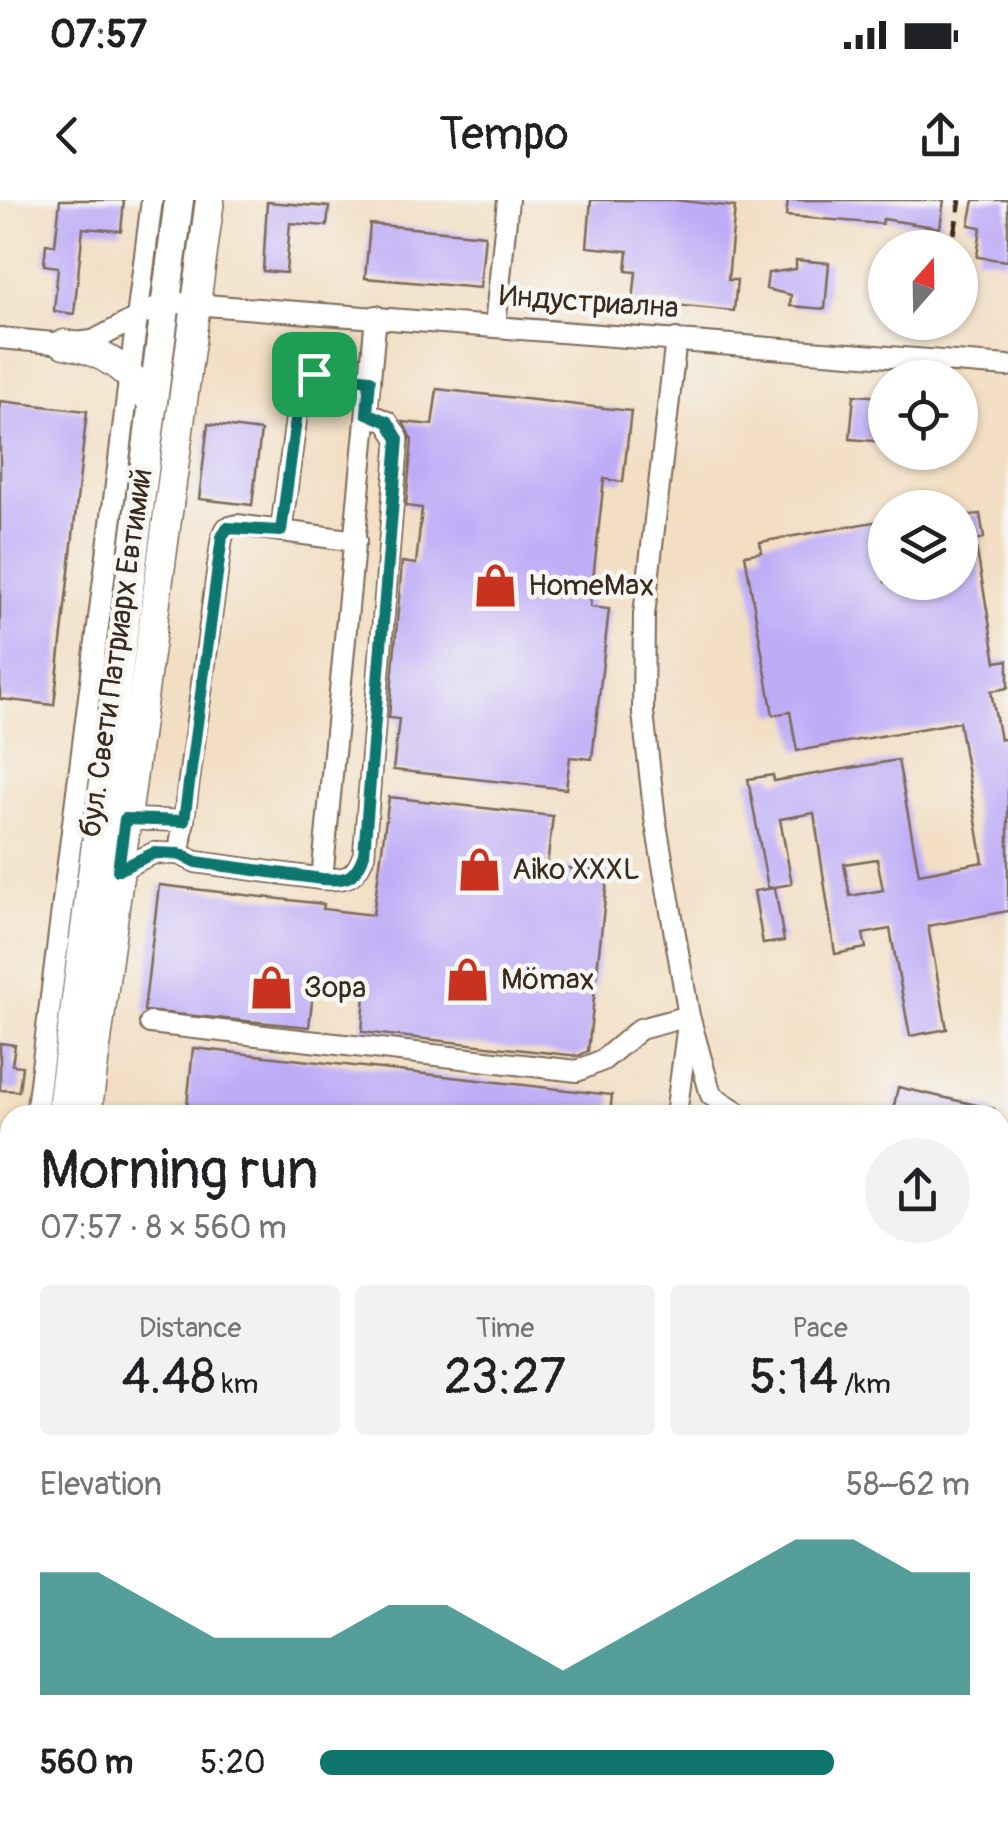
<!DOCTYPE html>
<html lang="en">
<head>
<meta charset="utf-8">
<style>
  :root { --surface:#fff; --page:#f2f2f2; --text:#202124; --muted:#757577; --accent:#0f766e }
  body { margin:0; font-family:Pangolin,sans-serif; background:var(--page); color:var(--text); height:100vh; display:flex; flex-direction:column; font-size:38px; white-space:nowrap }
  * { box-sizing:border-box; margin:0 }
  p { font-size:32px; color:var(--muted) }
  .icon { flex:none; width:55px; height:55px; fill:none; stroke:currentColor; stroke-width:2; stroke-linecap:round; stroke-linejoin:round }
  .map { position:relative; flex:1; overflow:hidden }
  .sheet { position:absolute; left:0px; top:905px; width:1010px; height:718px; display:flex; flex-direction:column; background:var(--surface); border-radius:30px 30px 0 0; box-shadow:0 2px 8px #0004 }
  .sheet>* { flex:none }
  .needle { width:65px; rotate:20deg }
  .controls { position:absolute; left:868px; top:30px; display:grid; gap:20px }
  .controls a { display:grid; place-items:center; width:110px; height:110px; border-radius:50%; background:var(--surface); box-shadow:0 2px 8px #0004; font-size:50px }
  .pin { position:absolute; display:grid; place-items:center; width:85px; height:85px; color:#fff; margin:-42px; border-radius:20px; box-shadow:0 5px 15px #0006 }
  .round { display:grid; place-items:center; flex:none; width:105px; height:105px; border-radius:52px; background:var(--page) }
  .overview { display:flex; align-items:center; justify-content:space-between; height:170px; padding:0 40px }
  h1 { font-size:55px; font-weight:600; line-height:75px }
  .metrics { display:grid; grid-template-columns:repeat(3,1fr); gap:15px; height:170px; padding:10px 40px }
  .metrics div { display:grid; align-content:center; border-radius:10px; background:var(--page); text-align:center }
  .metrics b { font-size:50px; font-weight:600 }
  .metrics small { font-size:28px; font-weight:400 }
  .metrics p { font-size:28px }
  .chart { height:280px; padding:20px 40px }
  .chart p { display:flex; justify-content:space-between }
  .chart svg { width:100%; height:180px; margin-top:10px; fill:var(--accent); opacity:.7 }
  ul { padding:0 40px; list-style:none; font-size:32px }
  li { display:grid; grid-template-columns:160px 120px 1fr; align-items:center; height:75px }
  li i { height:25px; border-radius:12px; background:var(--accent) }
  .status { display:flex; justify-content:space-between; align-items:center; height:70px; padding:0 50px; background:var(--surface); direction:ltr }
  .status svg { height:28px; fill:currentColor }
  header { display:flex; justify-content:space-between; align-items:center; height:130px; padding:0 40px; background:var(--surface); font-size:45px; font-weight:600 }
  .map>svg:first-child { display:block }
  .building { fill:#beacf7; fill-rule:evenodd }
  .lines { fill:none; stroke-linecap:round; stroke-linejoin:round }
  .minor-casing { stroke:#7b6958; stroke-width:24 }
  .major-casing { stroke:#7b6958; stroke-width:31 }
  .minor { stroke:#fff; stroke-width:20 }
  .major { stroke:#fff; stroke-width:28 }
  .rail { stroke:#3b2a1e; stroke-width:5; stroke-dasharray:15 8; stroke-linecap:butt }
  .route-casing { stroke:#fff; stroke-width:20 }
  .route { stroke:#0f766e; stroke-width:12 }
  .labels { text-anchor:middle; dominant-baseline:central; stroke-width:9; stroke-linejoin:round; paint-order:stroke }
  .street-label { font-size:30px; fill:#3b2a1e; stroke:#f6f6f2 }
  .poi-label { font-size:30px; fill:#3b2a1e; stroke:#f6f6f2; text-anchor:start }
</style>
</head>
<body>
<div class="status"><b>07:57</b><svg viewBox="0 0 49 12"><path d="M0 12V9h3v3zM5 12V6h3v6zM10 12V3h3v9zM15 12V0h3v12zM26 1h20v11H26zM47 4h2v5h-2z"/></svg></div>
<header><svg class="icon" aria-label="back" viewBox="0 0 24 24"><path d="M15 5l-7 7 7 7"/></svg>Tempo<svg class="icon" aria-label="share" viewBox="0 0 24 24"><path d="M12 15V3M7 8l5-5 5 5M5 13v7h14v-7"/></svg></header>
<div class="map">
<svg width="1008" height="1621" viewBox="0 0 1008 1621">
  <rect width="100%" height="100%" fill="#f6f6f2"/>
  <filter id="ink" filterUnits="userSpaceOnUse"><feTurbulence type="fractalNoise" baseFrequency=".01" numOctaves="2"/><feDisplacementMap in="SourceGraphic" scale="20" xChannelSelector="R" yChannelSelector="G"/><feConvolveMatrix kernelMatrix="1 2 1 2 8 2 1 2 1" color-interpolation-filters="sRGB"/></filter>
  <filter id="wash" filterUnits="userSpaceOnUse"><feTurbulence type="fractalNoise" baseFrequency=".0048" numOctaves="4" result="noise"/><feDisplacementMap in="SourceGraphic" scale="40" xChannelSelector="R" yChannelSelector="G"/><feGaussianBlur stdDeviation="2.25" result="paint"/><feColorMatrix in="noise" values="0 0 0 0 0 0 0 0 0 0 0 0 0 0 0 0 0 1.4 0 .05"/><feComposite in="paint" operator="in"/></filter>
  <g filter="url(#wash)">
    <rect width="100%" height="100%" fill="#f2dec3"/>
    <g id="blocks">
      <!-- building -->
      <path class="building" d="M 60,0 L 124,0 L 121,31 L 83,28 L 74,114 L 54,111 L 58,67 L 44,65 L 46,44 L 55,45 Z
        M 591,0 L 675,0 L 735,7 L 728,80 L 737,80 L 734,111 L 633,101 L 636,72 L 626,71 L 628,51 L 587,47 Z
        M 788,0 L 944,0 L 940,28 L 883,19 L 882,24 L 786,16 Z
        M 974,0 L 1008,0 L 1008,61 L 977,57 L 981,27 L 969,25 Z
        M 267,2 L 329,7 L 327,26 L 290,23 L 286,73 L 263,71 Z
        M 370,24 L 485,35 L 480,88 L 365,78 Z
        M 796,60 L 829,63 L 825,109 L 790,106 L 791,95 L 766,89 L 768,73 L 796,69 Z
        M 437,189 L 631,211 L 623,282 L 604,279 L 590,407 L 609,409 L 592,559 L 570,557 L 566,589 L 393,570 L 399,519 L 389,518 L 402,362 L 416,364 L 422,308 L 406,306 L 412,240 L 403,222 L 432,225 Z
        M 854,195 L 885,197 L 885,242 L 850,239 Z
        M 0,201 L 87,211 L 54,505 L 0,499 Z
        M 208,224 L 261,231 L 252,305 L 199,299 Z
        M 980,314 L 984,338 L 975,340 L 996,462 L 1008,460 L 1008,488 L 991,491 L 1000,540 L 1008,538 L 1008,711 L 928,726 L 947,829 L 910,836 L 890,729 L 863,734 L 866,748 L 835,754 L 814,613 L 780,619 L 792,684 L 768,688 L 748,579 L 773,575 L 774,581 L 898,560 L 919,674 L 983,662 L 959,522 L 797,551 L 790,512 L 773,515 L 745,355 L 762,352 L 760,342 L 885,320 L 885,382 L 960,382 L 960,317 ZM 877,659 L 883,690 L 850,696 L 844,664 Z
        M 389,597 L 553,616 L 547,666 L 608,672 L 588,851 L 578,856 L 362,832 L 366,783 L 315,775 L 309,827 L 144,811 L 159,685 L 324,704 L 323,709 L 373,715 Z
        M 775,688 L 784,741 L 763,744 L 754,691 Z
        M 0,843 L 15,845 L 12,865 L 22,866 L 19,891 L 0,890 Z
        M 193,848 L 612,895 L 610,915 L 186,915 Z
        M 898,887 L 994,909 L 993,915 L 892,915 Z"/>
    </g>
  </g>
  <g filter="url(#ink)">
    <use href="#blocks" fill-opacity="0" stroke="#7b6958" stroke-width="2.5"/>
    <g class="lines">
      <defs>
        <path id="minor" d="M 495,126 L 508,0
          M 0,138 L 64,144 L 93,141 L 166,102 L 1008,166
          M 676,139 L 644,415 L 643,513 L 655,618 L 689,816 L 711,895 L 742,915
          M 281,331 L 300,190 C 313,166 346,177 370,180
          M 125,619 L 184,621
          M 179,654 L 222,337 L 227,328 L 237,325 L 356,341
          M 118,670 L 154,653 L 179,654 L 196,662 L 322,679 C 347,680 356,678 364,654 L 398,239 L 387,222 L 367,213
          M 322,679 L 376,116
          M 150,823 L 577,871 L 603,860 L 640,829 L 689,816 L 676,915
          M 36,915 L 152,0
          M 0,1203 L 10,1121"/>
        <path id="major" d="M 64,144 C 105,151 130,170 153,205
          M 61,915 L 179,0
          M 87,915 L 210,0
          M 0,1383 L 10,1306
          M 0,1595 L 10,1516"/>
      </defs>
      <!-- minor casing -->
      <use href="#minor" class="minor-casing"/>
      <!-- major casing -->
      <use href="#major" class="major-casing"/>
      <!-- minor -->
      <use href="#minor" class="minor"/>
      <!-- major -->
      <use href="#major" class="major"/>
      <!-- rail -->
      <path class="rail" d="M 954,34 L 960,0"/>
    </g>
  </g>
  <g class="lines" filter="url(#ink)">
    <defs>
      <path id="route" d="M 314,174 L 370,180 L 367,213 L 388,222 L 398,239 L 364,654 C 356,678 347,681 322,679 L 196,662 L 179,654 L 154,653 L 118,670 L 125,619 L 184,621 L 222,337 L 227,328 L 281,331 L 300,190 Z"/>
    </defs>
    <!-- route casing -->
    <use href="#route" class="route-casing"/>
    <!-- route -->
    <use href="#route" class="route"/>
  </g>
  <!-- icons -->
  <defs>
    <symbol id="shop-bare" viewBox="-9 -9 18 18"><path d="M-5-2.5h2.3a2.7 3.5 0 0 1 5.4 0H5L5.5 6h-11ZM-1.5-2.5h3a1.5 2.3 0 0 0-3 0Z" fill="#c8321e" stroke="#f6f6f2" stroke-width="2.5" paint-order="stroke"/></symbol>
  </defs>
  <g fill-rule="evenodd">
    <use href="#shop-bare" x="464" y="354" width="63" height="63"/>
    <use href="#shop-bare" x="448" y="638" width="63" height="63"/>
    <use href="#shop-bare" x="436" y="748" width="63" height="63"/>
    <use href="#shop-bare" x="240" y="756" width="63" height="63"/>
  </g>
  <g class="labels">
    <!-- street labels -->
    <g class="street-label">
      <text transform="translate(589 102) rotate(4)">Индустриална</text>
      <text transform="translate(116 453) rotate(-82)">бул. Свети Патриарх Евтимий</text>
    </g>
    <!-- poi labels -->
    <g class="poi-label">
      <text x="528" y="385">HomeMax</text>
      <text x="512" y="669">Aiko XXXL</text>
      <text x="501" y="779">Mömax</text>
      <text x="304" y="787">Зора</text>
    </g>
  </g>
</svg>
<div class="controls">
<a><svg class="needle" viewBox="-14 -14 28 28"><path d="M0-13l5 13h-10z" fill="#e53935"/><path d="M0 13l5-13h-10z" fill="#757577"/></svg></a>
<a><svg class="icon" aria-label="locate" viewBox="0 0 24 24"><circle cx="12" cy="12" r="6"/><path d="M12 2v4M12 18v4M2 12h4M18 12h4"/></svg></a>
<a><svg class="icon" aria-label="layers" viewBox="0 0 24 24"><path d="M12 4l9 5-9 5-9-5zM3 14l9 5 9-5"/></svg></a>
</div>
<div class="pin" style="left:314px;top:174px;background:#1e9e55"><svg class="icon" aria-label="arrive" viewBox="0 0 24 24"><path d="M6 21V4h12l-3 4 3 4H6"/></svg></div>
<section class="sheet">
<div class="overview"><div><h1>Morning run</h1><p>07:57 · 8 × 560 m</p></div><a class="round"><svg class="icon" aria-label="share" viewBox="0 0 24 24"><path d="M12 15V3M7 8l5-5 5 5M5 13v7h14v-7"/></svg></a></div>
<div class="metrics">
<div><p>Distance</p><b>4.48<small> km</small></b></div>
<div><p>Time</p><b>23:27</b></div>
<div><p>Pace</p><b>5:14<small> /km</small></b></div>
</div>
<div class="chart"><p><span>Elevation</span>58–62 m</p>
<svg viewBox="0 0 160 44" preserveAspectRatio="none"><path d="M0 44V14L10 14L20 22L30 30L40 30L50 30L60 22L70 22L80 30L90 38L100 30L110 22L120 14L130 6L140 6L150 14L160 14V44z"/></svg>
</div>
<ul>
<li><b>560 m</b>5:20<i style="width:79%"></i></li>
</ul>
</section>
</div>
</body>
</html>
